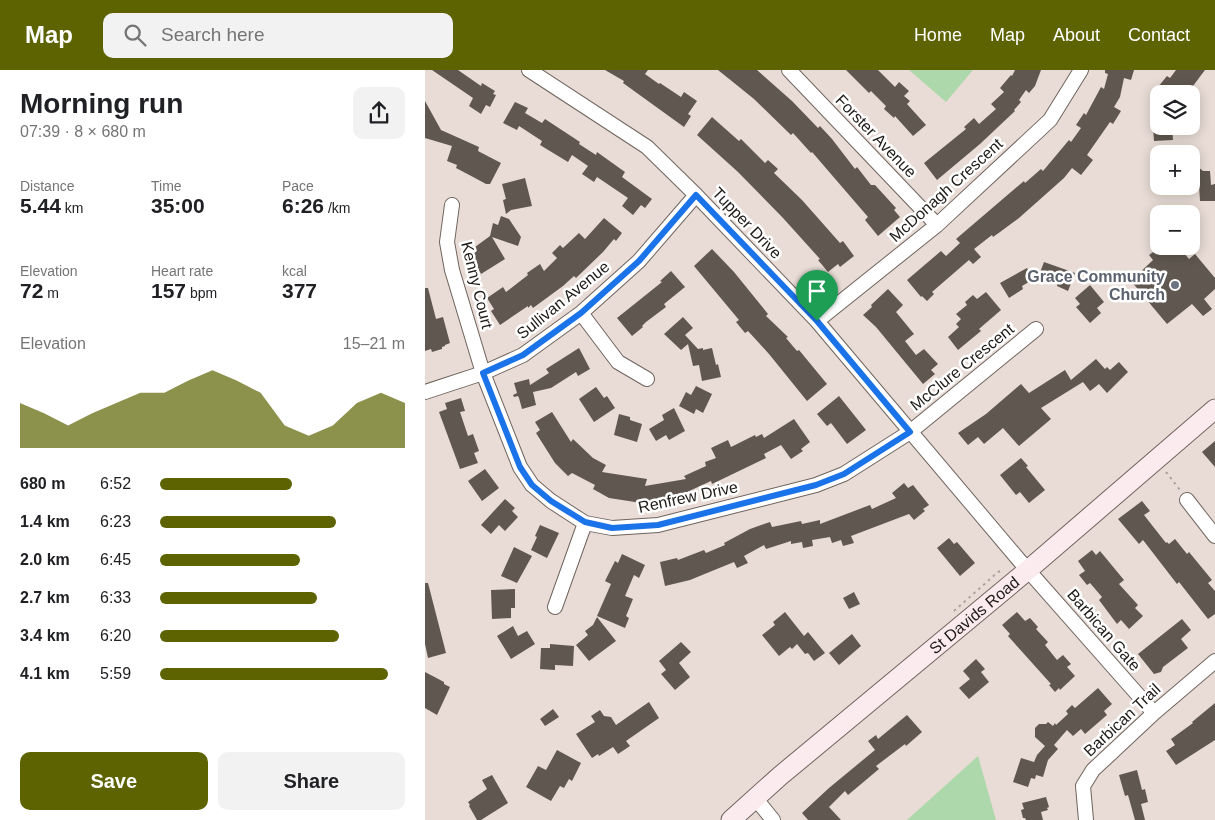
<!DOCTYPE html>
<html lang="en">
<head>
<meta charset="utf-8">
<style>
  :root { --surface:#fff; --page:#f2f2f2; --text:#202124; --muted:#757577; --accent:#5c6300 }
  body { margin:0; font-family:Helvetica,sans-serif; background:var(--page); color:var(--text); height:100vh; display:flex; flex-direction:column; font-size:19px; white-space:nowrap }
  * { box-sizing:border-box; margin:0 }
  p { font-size:16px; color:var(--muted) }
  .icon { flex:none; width:28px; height:28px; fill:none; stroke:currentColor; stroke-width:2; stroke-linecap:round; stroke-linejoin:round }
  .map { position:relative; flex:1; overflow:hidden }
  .sheet { display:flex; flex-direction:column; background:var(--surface); width:425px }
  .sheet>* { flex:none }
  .fabs { position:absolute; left:725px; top:15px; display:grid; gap:10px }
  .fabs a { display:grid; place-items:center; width:50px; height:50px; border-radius:10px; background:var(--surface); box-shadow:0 2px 12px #0003; font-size:25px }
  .pin { position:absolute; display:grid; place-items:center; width:42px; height:42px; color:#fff; margin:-51px -21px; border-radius:50% 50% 50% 0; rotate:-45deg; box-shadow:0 0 5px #0007 }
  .pin .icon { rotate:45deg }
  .round { display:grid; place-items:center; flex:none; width:52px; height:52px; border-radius:10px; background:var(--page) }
  .head { display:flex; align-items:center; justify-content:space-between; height:85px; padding:0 20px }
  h1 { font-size:28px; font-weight:700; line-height:38px }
  .figures { display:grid; grid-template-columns:repeat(3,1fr); gap:8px; height:85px; padding:5px 20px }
  .figures div { display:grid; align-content:center }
  .figures b { font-size:21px; font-weight:700 }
  .figures small { font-size:14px; font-weight:400 }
  .figures p { font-size:14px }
  .chart { height:140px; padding:10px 20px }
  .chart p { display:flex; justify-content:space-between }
  .chart svg { width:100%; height:90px; margin-top:5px; fill:var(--accent); opacity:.7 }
  .button { display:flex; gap:10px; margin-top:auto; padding:10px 20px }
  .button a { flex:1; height:58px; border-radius:10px; background:var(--accent); color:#fff; font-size:20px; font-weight:700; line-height:58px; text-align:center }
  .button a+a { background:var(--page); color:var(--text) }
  ul { padding:0 20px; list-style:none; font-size:16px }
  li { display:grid; grid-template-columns:80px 60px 1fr; align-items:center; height:38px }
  li i { height:12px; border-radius:6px; background:var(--accent) }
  header { display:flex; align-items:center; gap:30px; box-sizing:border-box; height:70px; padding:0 25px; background:var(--accent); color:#fff }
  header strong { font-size:24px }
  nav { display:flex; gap:28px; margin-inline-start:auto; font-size:18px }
  .search { width:350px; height:45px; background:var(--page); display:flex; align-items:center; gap:12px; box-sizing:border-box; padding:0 18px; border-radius:10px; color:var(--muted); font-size:19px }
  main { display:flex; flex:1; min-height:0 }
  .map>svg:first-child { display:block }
  .green { fill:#add8ab }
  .building { fill:#605850 }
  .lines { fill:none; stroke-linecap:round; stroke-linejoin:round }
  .street-casing { stroke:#6f645e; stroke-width:16 }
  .secondary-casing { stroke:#6f645e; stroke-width:21 }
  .path { stroke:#aba19c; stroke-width:2; stroke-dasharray:2.5 4; stroke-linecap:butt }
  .street { stroke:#fff; stroke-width:14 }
  .secondary { stroke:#fbeaee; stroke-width:19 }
  .route-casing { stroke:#fff; stroke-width:10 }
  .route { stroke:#1a73e8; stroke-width:6 }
  .worship-dot { fill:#6b7280; stroke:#fff; stroke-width:2 }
  .labels { text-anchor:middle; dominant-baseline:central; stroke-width:5; stroke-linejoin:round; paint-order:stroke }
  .street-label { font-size:16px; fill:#1e1a18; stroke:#fff }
  .worship-label { font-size:16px; font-weight:bold; fill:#5b616d; stroke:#fff; text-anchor:end }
</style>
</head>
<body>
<header>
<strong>Map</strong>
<div class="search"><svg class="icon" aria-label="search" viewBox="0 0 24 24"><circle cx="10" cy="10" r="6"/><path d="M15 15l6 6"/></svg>Search here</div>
<nav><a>Home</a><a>Map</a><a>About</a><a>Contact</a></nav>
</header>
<main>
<section class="sheet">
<div class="head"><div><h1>Morning run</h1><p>07:39 · 8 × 680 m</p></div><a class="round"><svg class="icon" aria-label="share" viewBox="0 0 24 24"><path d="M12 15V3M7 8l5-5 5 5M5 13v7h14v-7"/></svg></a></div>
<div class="figures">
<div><p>Distance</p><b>5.44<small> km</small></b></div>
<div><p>Time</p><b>35:00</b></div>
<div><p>Pace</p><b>6:26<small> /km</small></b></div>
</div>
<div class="figures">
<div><p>Elevation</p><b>72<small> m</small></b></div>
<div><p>Heart rate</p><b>157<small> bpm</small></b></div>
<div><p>kcal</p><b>377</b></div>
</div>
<div class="chart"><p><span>Elevation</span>15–21 m</p>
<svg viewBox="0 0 160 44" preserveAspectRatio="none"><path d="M0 44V22L10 27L20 33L30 27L40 22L50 17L60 17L70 11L80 6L90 11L100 17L110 33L120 38L130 33L140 22L150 17L160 22V44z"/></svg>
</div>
<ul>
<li><b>680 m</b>6:52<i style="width:54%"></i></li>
<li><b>1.4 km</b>6:23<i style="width:72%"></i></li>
<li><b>2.0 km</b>6:45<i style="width:57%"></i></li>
<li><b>2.7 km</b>6:33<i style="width:64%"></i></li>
<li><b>3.4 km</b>6:20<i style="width:73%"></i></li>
<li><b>4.1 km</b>5:59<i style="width:93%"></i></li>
</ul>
<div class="button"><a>Save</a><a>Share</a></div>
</section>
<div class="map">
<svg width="790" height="750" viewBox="0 0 790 750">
  <rect width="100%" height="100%" fill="#e9dcd6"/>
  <!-- green -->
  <path class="green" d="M 484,0 L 548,0 L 521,32 Z
    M 553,686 L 571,750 L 482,750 Z"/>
  <!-- building -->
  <path class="building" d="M 7,0 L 33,0 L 56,16 L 57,13 L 70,21 L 68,24 L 71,25 L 65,37 L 61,35 L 56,44 L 44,36 L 48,28 Z
    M 180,0 L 223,0 L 220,4 L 234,14 L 235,13 L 256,27 L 259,22 L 272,31 L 263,44 L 266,46 L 259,57 L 198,13 L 199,11 Z
    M 293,0 L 332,0 L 367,31 L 393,58 L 395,56 L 407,69 L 430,99 L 432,97 L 446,115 L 450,115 L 471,138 L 469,140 L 475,147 L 453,166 L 440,150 L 443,147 L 387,82 L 386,83 L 368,63 L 366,65 L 329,29 Z
    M 421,0 L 453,0 L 470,17 L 474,12 L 484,21 L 479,26 L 485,31 L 482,34 L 501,55 L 488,66 L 470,46 L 469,48 L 459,39 L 461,36 L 446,21 L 444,23 Z
    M 590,0 L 616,0 L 610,16 L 604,23 L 601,20 L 594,30 L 596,32 L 589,40 L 590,41 L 555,74 L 512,110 L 499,93 L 541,59 L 539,57 L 549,48 L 554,54 L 571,39 L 566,34 L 579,22 L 575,18 L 586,5 L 587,6 Z
    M 680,0 L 709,0 L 706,10 L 699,8 L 695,27 L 689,37 L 696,41 L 688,54 L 685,52 L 662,85 L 668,90 L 656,105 L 647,98 L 639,108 L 594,148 L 575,162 L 568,167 L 567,165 L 549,179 L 556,187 L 548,194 L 544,190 L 507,222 L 509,224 L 502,231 L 497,226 L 496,227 L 482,210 L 516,181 L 521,186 L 535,173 L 531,169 L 599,111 L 600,113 L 616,99 L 618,101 L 644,70 L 646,72 L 656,58 L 651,55 L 659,43 L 661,45 L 676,17 L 679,19 L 683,4 L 680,3 Z
    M 751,0 L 780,0 L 762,24 L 741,24 L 733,17 L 742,6 L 745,8 Z
    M 0,31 L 16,60 L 54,77 L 53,81 L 76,93 L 65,114 L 61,114 L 50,108 L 31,98 L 32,95 L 22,91 L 27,76 L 0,68 Z
    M 90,32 L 103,38 L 100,43 L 117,53 L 120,49 L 155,72 L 154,74 L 171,85 L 172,82 L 200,102 L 197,107 L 227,129 L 220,138 L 216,135 L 208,145 L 197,136 L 203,128 L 172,107 L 169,112 L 157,104 L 163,96 L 147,85 L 143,92 L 115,75 L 117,71 L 94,56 L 92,60 L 78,53 Z
    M 287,47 L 314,71 L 316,69 L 340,93 L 343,90 L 353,99 L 349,103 L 377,130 L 415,173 L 418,171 L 429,186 L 415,197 L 413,194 L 403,202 L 393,190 L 395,189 L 358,148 L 313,102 L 272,65 Z
    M 728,56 L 747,56 L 748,70 L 729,71 Z
    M 766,91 L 778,101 L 785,101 L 786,115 L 790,114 L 790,131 L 775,131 L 774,115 L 766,116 Z
    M 100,108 L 107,136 L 86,140 L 81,144 L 78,130 L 81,129 L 77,114 Z
    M 76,146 L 84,149 L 96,167 L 93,176 L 67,167 L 80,189 L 56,204 L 47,186 L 49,185 L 46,180 L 65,166 L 68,153 L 73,155 Z
    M 179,148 L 197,163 L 191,171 L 189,169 L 178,182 L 151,208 L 149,206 L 138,216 L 108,238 L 106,235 L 103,238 L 103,236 L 75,255 L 66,241 L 69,239 L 62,228 L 78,217 L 81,222 L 103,205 L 102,203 L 115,194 L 119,201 L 132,188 L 127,183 L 135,175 L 138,178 L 154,163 L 160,169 Z
    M 744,176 L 753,176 L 764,189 L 770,184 L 790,208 L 790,219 L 779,229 L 787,239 L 778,246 L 767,234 L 742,254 L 706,211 L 728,190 L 724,185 L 731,180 L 735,184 Z
    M 287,179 L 309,202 L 343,244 L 341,246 L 363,267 L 361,268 L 372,281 L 374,280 L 402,314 L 382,331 L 344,284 L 323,261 L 320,263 L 311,252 L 314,250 L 269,196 Z
    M 619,192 L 650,203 L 643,221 L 632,216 L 633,212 L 614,205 Z
    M 602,198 L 609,209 L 597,216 L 598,219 L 584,228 L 575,213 Z
    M 246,201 L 260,217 L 239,234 L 241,237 L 221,252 L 217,256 L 218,257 L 207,266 L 192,248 L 237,212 L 235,211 Z
    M 665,215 L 679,232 L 672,238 L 676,243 L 665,253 L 651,237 L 655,234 L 650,228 Z
    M 0,218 L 3,218 L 11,249 L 18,247 L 25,273 L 20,275 L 20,276 L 17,277 L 17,279 L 7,282 L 6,279 L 0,281 Z
    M 463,219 L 478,235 L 471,242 L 489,264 L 480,271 L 491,285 L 499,279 L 513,294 L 506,300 L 510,304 L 498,314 L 451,257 L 438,245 L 447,237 L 446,235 Z
    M 561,222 L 576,240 L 554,259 L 556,261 L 533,280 L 523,267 L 534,257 L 531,254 L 536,249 L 531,244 L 542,235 L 540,232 L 548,225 L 552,229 Z
    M 258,247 L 268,258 L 260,265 L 273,279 L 278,278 L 278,280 L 287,278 L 291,295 L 293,294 L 296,307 L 277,311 L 274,295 L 268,296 L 263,274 L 256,280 L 239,264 Z
    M 154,278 L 165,299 L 153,306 L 151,302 L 126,318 L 108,322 L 111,335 L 97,339 L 94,328 L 93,326 L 89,327 L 88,325 L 92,323 L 89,313 L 104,309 L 105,315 L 124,303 L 121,299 Z
    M 671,289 L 680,299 L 682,297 L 685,300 L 694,292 L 703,302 L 682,323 L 674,314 L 665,321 L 658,312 L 616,338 L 626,349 L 594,376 L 578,358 L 559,374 L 553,367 L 543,375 L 533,363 L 561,344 L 596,314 L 604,323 L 640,300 L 646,310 Z
    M 271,316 L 287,324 L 278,343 L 271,339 L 269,344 L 254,336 L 261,322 L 266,325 Z
    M 171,317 L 179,328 L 182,326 L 190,338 L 169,352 L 154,329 Z
    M 414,326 L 441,360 L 422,374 L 406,353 L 402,356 L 392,344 Z
    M 36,328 L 40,341 L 35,342 L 43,366 L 48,364 L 54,381 L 49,383 L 53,393 L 35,399 L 14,342 L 22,339 L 20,333 Z
    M 249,338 L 260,361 L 244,370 L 241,365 L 231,371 L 224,359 L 239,350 L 237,345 Z
    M 127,342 L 146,372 L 148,369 L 168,388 L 181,395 L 177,402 L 222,409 L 220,416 L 261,409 L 259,406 L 281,396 L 280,392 L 291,388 L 286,378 L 303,370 L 306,377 L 330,365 L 331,367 L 337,364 L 339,368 L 369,349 L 385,372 L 376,379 L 378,381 L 366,389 L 356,375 L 339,384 L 341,388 L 287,414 L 286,411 L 260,423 L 254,424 L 254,428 L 223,434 L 184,428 L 168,419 L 170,415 L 147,403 L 143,406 L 130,393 L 111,363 L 115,360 L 110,352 Z
    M 194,344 L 205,347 L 205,350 L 217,354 L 212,372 L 189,365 Z
    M 790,371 L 790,397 L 777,382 Z
    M 596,388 L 603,396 L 601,397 L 620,420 L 604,433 L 595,422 L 591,425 L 575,405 Z
    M 60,399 L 74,418 L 57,431 L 43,411 Z
    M 479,413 L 483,418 L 488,415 L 504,435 L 498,439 L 500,441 L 489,450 L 484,444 L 426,466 L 429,473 L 418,476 L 416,470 L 407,473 L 405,467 L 387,470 L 388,476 L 378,478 L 377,472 L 366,474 L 366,471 L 341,479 L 339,475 L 319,486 L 323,493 L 312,498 L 309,492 L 265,510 L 240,516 L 235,492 L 252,488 L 253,490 L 279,480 L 281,483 L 300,475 L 299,473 L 325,459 L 345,452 L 347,457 L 376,451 L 377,454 L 395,450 L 395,454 L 445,435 L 447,439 L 471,428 L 467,423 Z
    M 80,429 L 90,438 L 87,441 L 93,447 L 80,461 L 74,455 L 66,464 L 56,455 Z
    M 717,431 L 725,441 L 719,445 L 741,473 L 742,472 L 744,474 L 750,469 L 762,484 L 764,482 L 787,510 L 783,513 L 790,521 L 790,544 L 783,549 L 754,512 L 752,514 L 718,470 L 714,474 L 693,449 Z
    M 115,455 L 134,463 L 122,488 L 106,480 L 112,467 L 110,466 Z
    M 524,468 L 529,474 L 532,472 L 550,493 L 535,506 L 512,478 Z
    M 89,477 L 107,486 L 92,513 L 76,506 Z
    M 667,480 L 671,485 L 675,481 L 699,510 L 694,514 L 713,535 L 710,538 L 718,546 L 704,559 L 696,550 L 692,554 L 674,530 L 677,527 L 665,513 L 662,515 L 654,505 L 660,501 L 653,491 Z
    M 197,484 L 220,495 L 214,508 L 209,505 L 200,526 L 208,529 L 201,546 L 204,548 L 200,558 L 172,546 L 186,514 L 180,511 L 190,491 L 193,493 Z
    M 0,513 L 3,513 L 21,583 L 3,588 L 0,574 Z
    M 90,519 L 90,538 L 86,538 L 86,548 L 67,549 L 66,520 Z
    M 429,522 L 435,534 L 424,539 L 418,528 Z
    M 360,542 L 379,566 L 383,562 L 400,583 L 389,591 L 383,583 L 380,584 L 372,574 L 367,579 L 365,577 L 354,586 L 337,565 L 350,555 L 348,552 Z
    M 592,542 L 600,551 L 605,548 L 613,557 L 611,559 L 623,572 L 620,575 L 632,590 L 638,585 L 646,594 L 642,597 L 650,606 L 635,620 L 634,618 L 630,622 L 624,615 L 626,614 L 583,566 L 585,564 L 577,555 Z
    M 172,547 L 191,571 L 164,591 L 151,575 L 163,565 L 160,561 L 168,555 Z
    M 757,549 L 766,560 L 756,569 L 763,578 L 738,597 L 736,602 L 729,604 L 713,584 Z
    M 88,556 L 93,566 L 102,561 L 110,574 L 86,589 L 72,566 Z
    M 427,564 L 436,576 L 414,595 L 404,583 Z
    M 256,572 L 266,582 L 254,593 L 265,607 L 250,620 L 236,604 L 241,600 L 234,591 Z
    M 125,574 L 149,576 L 148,596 L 130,595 L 130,600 L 115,599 L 116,578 L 125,578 Z
    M 551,589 L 560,599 L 556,602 L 564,612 L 544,629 L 534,618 L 545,609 L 538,601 Z
    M 0,602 L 19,612 L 19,614 L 25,617 L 12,645 L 0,638 Z
    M 673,618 L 687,634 L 679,641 L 682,645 L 660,664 L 656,659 L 648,666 L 642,660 L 629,675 L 633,679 L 623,690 L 618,707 L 611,705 L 610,709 L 606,708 L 603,717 L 588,712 L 596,688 L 609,692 L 612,685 L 620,676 L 610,667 L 610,658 L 614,654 L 621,654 L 623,652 L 628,656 L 630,653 L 631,655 L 643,644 L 641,641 L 647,635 L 650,638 Z
    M 224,632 L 234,648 L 201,671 L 205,676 L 193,684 L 188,677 L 174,686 L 173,684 L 167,688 L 151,664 L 170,652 L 166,646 L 175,640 L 179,646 L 186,647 L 191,655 Z
    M 790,633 L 790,670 L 751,695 L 741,681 L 750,675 L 746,669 L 768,653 L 767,652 Z
    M 128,639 L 134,647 L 120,656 L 115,649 Z
    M 482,645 L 497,662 L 481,676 L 480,674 L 451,696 L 454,699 L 423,725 L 420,721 L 404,737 L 416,750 L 383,750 L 377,743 L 404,718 L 450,680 L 443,671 L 451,665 L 453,669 Z
    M 132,680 L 156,693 L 147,711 L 144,709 L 139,718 L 135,716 L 126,731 L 101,717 L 113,696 L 121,700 Z
    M 712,700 L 717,720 L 720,719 L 723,732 L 716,734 L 720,750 L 710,750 L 703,725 L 700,726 L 694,705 Z
    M 67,705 L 83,733 L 56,750 L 52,750 L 44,736 L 45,735 L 43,732 L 62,719 L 57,710 Z
    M 621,727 L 624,737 L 622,738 L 623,740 L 616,742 L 618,750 L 601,750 L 600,748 L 598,748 L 596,740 L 599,739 L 597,733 Z"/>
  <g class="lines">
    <defs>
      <path id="street" d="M 104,0 L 222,77 L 271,125 L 392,251 L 594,490 L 729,643
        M 364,0 L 512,155
        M 27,135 L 22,172 L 27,200 L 58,303 L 95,397 L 107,415 L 126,431 L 160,453 L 187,458 L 233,455 L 391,415 L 419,404 L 485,362 L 611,259
        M 156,243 L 193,292 L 222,309
        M 392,251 L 512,155 L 625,50 L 656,0
        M 0,322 L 58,303 L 98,285 L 156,243 L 214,191 L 271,125
        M 762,430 L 790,466
        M 130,537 L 160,453
        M 331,729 L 348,750
        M 661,750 L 658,716 L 668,700 L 729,643 L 790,591"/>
      <g id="secondary">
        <path id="s1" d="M 306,750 L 355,706 L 603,500 L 790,339"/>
      </g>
    </defs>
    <!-- street casing -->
    <use href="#street" class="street-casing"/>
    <!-- secondary casing -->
    <use href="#secondary" class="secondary-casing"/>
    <!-- path -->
    <path class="path" d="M 741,402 L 755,420
      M 529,541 L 573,502 L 579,500"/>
    <!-- street -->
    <use href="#street" class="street"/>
    <!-- secondary -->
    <use href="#secondary" class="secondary"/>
  </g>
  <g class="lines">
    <defs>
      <path id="route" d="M 271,125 L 392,251 L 485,362 L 419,404 L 391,415 L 233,455 L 187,458 L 160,452 L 126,431 L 107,415 L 95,397 L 58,303 L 98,285 L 156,243 L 214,191 Z"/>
    </defs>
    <!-- route casing -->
    <use href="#route" class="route-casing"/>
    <!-- route -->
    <use href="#route" class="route"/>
  </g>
  <!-- markers -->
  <circle class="worship-dot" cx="750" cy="215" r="5"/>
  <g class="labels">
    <!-- street labels -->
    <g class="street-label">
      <text transform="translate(451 66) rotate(46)">Forster Avenue</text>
      <text transform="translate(521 120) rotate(-42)">McDonagh Crescent</text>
      <text transform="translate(322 153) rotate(46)">Tupper Drive</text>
      <text transform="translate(52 215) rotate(76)">Kenny Court</text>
      <text transform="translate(138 230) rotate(-39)">Sullivan Avenue</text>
      <text transform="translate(537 297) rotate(-39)">McClure Crescent</text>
      <text transform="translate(263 427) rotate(-12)">Renfrew Drive</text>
      <text stroke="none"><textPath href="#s1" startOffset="318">St Davids Road</textPath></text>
      <text transform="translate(679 560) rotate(49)">Barbican Gate</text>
      <text transform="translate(697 650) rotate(-43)">Barbican Trail</text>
    </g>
    <!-- worship labels -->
    <g class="worship-label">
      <text x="740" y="206">Grace Community<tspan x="740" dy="18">Church</tspan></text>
    </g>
  </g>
</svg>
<div class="fabs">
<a><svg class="icon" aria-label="layers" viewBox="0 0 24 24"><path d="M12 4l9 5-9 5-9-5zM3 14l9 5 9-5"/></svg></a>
<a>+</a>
<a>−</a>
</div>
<div class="pin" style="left:392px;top:251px;background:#1e9e55"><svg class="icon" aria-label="arrive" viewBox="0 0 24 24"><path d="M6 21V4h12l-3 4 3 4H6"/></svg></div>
</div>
</main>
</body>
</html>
